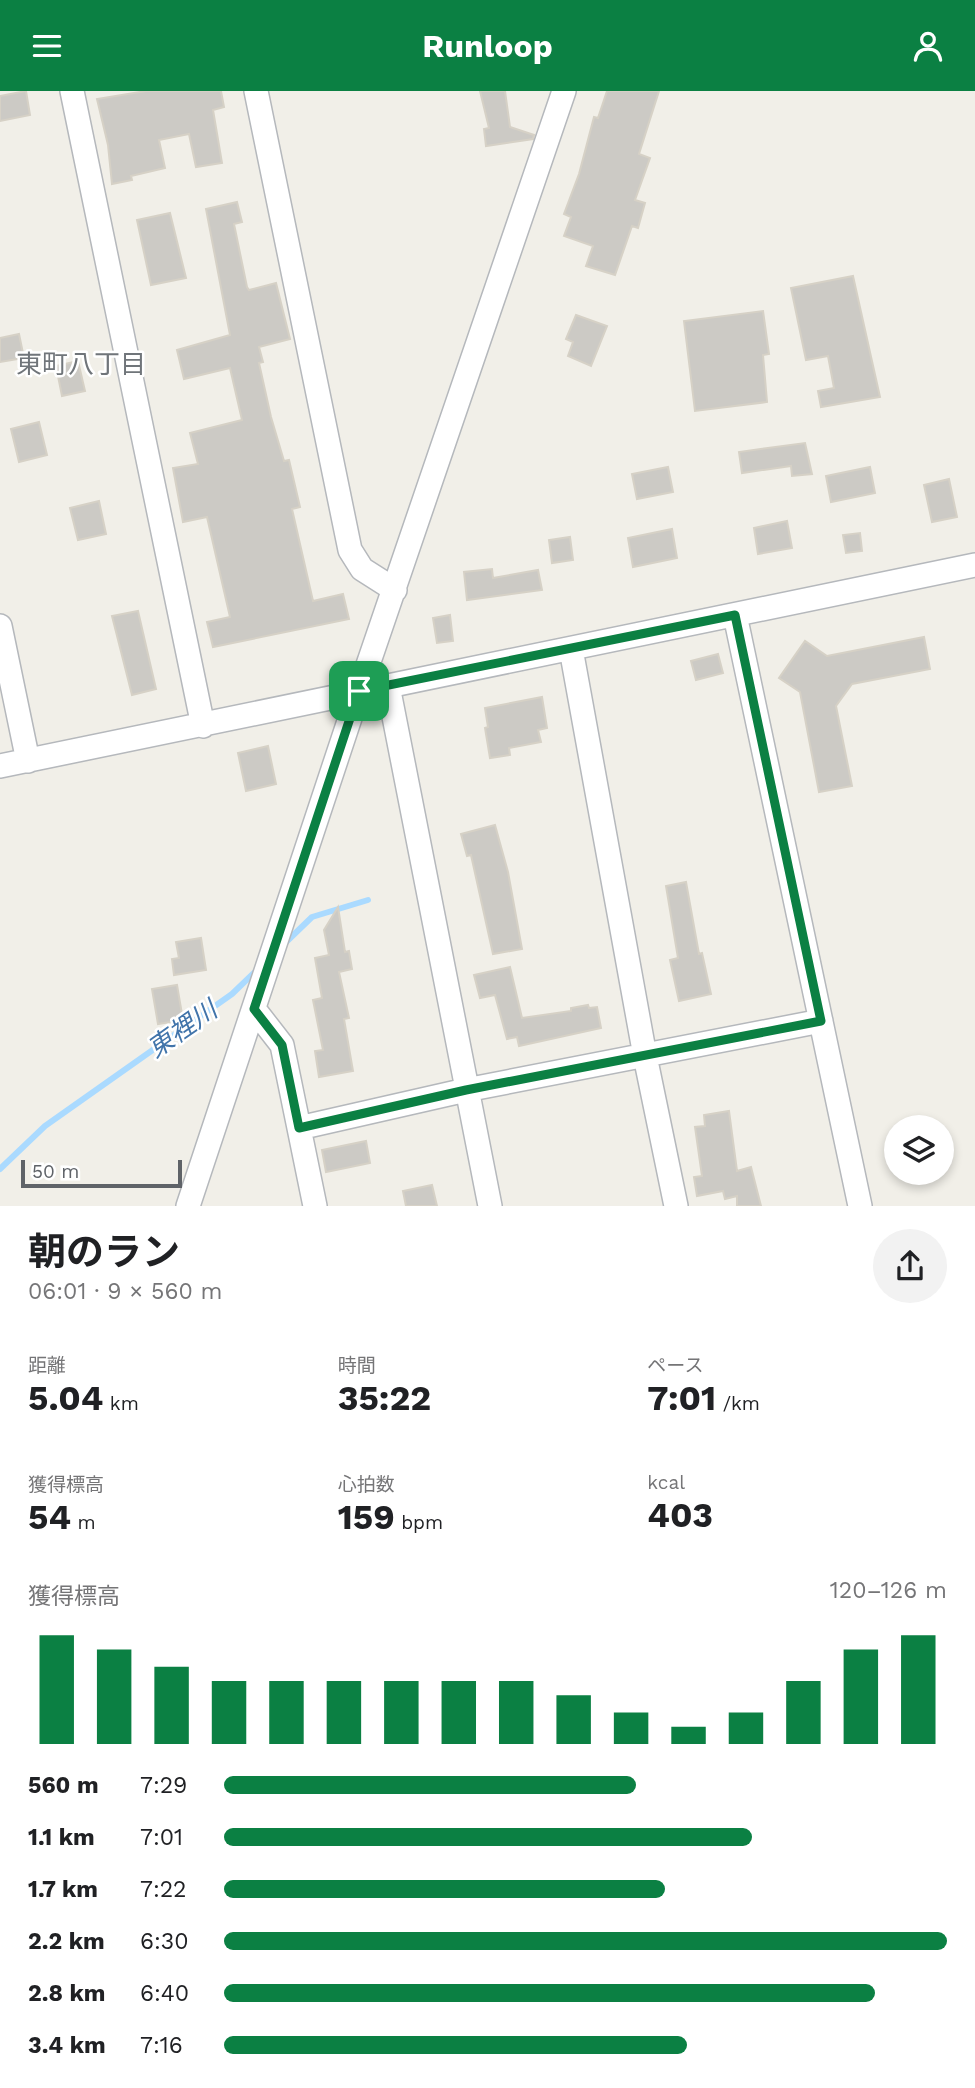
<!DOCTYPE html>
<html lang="ja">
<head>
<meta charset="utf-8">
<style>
  :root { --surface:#fff; --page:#f2f2f2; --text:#202124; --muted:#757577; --accent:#0b8043 }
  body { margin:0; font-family:"Work Sans","Noto Sans JP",sans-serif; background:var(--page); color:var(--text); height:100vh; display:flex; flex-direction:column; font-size:26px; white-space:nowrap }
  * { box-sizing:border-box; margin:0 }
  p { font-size:23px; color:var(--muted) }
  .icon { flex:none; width:38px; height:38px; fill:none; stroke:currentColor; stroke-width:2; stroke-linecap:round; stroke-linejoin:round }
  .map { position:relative; height:1115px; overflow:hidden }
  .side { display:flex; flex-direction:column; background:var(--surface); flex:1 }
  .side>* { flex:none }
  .buttons { position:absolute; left:884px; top:1024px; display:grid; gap:14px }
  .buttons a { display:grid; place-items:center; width:70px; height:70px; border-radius:50%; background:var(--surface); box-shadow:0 4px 10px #0003; font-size:35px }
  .scale { position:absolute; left:21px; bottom:18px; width:161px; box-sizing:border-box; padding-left:7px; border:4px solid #5f6368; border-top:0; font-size:19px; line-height:24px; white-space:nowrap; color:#5f6368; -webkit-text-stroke:5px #fff; paint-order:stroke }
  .pin { position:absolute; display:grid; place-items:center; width:60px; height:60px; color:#fff; margin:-30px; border-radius:14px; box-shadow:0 4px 10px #0006 }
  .round { display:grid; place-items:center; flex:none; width:74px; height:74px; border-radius:37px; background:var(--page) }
  .overview { display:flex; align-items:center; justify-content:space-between; height:119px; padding:0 28px }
  h1 { font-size:38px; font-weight:700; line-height:52px }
  .stats { display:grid; grid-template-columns:repeat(3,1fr); gap:10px; height:119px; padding:7px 28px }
  .stats div { display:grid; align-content:center }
  .stats b { font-size:35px; font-weight:700 }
  .stats small { font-size:19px; font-weight:400 }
  .stats p { font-size:19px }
  .chart { height:196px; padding:14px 28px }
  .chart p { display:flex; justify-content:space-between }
  .chart svg { width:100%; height:126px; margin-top:7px; stroke:var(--accent); stroke-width:6 }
  ul { padding:0 28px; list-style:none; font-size:23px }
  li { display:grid; grid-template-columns:112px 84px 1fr; align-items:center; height:52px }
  li i { height:18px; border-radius:9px; background:var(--accent) }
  header { display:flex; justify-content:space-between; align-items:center; height:91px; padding:0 28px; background:var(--accent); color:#fff; font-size:32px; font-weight:700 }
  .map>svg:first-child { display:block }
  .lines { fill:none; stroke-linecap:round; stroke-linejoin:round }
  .stream { stroke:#aadaff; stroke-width:6 }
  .building { fill:#cccac5; stroke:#d6d1c6; stroke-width:2 }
  .minor-casing { stroke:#b5b8bc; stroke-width:26 }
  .minor { stroke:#fff; stroke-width:23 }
  .route-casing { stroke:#fff; stroke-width:14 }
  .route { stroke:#0b8043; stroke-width:9 }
  .labels { text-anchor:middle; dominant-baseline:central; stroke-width:5; stroke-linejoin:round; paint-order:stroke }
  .neighbourhood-label { font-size:26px; fill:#70757a; stroke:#fff }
  .water-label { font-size:26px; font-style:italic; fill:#4174aa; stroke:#fff }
</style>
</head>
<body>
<header><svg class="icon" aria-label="menu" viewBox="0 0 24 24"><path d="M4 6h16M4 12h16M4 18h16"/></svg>Runloop<svg class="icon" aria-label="person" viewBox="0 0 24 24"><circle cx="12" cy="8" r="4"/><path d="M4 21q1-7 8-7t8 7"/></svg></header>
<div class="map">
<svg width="975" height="1115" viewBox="0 0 975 1115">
  <rect width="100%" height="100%" fill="#f1efe8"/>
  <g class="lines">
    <!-- stream -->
    <path class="stream" d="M 282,855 L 312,826 L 368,809
      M 0,1078 L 45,1035 L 232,903 L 257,879"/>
  </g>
  <!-- building -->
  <path class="building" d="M 26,0 L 30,24 L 0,30 L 0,5 Z
    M 146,0 L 221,0 L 224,16 L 213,19 L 222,72 L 196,76 L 189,43 L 159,49 L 165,77 L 131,85 L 132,89 L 112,93 L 108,54 L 97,8 Z
    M 480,0 L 505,0 L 510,36 L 534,44 L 533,48 L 486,55 L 484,38 L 489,37 Z
    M 607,0 L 659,0 L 639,63 L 650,67 L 635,109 L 645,112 L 638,137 L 632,135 L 615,184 L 586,175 L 593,155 L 564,145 L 571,126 L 564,123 L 579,83 L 594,26 L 598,27 Z
    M 237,111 L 242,131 L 234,133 L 247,196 L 249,199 L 276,192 L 290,248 L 259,256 L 263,271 L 259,272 L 271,326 L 284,370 L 289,369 L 300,416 L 292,418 L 313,510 L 343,503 L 349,528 L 213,556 L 207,531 L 230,526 L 207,426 L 183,431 L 173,377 L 198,373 L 190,342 L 242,329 L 230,277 L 184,288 L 177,259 L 230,244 L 206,118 Z
    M 170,122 L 186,187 L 151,194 L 137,129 Z
    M 853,185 L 880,306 L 821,316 L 818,300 L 834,297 L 828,265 L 806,269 L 791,197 Z
    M 763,220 L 769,263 L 763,264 L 767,311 L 695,320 L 684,230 Z
    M 576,224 L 607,235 L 591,275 L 568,265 L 573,251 L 566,248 Z
    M 19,243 L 24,267 L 0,271 L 0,247 Z
    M 78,270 L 85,300 L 62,305 L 56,275 Z
    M 39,331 L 47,364 L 19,371 L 11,338 Z
    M 805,352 L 812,383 L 792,385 L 791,375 L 742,382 L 739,361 Z
    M 668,376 L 673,401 L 637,408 L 632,383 Z
    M 870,376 L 875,402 L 831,411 L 826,385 Z
    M 949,388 L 957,426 L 932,431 L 924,394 Z
    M 99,410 L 106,443 L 78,449 L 70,417 Z
    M 787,430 L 792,457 L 758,463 L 754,437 Z
    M 672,438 L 677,467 L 633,476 L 628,447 Z
    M 860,442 L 862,460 L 846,462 L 843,444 Z
    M 570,446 L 573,469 L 552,472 L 549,449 Z
    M 492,478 L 493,487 L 538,479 L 542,499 L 467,509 L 464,481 Z
    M 138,520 L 156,598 L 132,604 L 112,525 Z
    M 450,524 L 453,550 L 437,552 L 433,527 Z
    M 924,546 L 930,578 L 852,593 L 836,615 L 852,695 L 819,701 L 800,601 L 779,587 L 805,550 L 827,565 Z
    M 718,563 L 723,582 L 696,589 L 691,570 Z
    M 542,606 L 547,637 L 538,639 L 541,651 L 509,657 L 510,664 L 490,667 L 485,637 L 488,636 L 485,617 Z
    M 268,655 L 276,693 L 246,700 L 238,662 Z
    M 495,734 L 508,781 L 522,858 L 493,863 L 471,764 L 467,765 L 461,743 Z
    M 686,791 L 699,863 L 702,862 L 711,903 L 679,910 L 670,869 L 678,867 L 666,795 Z
    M 338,816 L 345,861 L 349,860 L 352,878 L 339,881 L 349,927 L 344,928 L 353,980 L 319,986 L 315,960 L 323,959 L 313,909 L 322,907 L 315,867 L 329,864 L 324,839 Z
    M 201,847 L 206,879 L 174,884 L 172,868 L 179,867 L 176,851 Z
    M 510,876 L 522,927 L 571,920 L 571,917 L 588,914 L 589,917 L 597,916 L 601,937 L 519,955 L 517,946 L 507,948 L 495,904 L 480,907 L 474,884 Z
    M 177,894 L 183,929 L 158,933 L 152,898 Z
    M 729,1020 L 737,1080 L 751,1076 L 761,1115 L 737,1115 L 737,1105 L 725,1108 L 723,1100 L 697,1105 L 694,1086 L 702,1085 L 695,1036 L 705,1035 L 704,1024 Z
    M 366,1050 L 370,1072 L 326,1081 L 322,1059 Z
    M 432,1094 L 437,1115 L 406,1115 L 403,1100 Z"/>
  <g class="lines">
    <defs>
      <path id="minor" d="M 72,0 L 203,635
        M 256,0 L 350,459 L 362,478 L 395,499
        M 735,524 L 860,1115
        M 0,535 L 28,670
        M 571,558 L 645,965 L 676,1115
        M 388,595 L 490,1115
        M 0,675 L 975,474
        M 254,918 L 282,954 L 315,1115
        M 299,1037 L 466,999 L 821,930
        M 188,1115 L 359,600 L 564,0"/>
    </defs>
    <!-- minor casing -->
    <use href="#minor" class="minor-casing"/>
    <!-- minor -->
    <use href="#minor" class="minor"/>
  </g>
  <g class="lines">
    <defs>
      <path id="route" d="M 735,524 L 821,930 L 466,999 L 299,1037 L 282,954 L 254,918 L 359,600 Z"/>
    </defs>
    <!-- route casing -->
    <use href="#route" class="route-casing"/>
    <!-- route -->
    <use href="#route" class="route"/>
  </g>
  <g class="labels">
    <!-- neighbourhood labels -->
    <g class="neighbourhood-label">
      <text x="81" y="273">東町八丁目</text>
    </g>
    <!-- water labels -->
    <g class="water-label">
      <text transform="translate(182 938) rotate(-35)">東裡川</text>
    </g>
  </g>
</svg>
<div class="buttons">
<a><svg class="icon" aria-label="layers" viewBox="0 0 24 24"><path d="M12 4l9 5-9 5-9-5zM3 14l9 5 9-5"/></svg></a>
</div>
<div class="scale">50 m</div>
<div class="pin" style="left:359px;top:600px;background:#1e9e55"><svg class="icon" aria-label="arrive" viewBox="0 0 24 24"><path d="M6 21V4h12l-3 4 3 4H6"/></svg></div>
</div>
<section class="side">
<div class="overview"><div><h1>朝のラン</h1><p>06:01 · 9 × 560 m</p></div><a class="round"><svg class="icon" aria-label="share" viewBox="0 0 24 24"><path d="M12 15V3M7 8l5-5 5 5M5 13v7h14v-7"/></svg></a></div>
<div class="stats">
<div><p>距離</p><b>5.04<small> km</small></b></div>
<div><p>時間</p><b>35:22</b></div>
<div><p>ペース</p><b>7:01<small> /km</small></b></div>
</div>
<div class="stats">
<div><p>獲得標高</p><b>54<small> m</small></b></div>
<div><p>心拍数</p><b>159<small> bpm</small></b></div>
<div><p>kcal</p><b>403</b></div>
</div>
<div class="chart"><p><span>獲得標高</span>120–126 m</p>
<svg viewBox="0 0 160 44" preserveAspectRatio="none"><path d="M5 44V6M15 44V11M25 44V17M35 44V22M45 44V22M55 44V22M65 44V22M75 44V22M85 44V22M95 44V27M105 44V33M115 44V38M125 44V33M135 44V22M145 44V11M155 44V6"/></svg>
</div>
<ul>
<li><b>560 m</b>7:29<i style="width:57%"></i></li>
<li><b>1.1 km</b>7:01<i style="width:73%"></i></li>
<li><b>1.7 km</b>7:22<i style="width:61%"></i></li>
<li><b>2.2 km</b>6:30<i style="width:100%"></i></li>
<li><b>2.8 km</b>6:40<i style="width:90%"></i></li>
<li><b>3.4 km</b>7:16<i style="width:64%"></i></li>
</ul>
</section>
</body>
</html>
